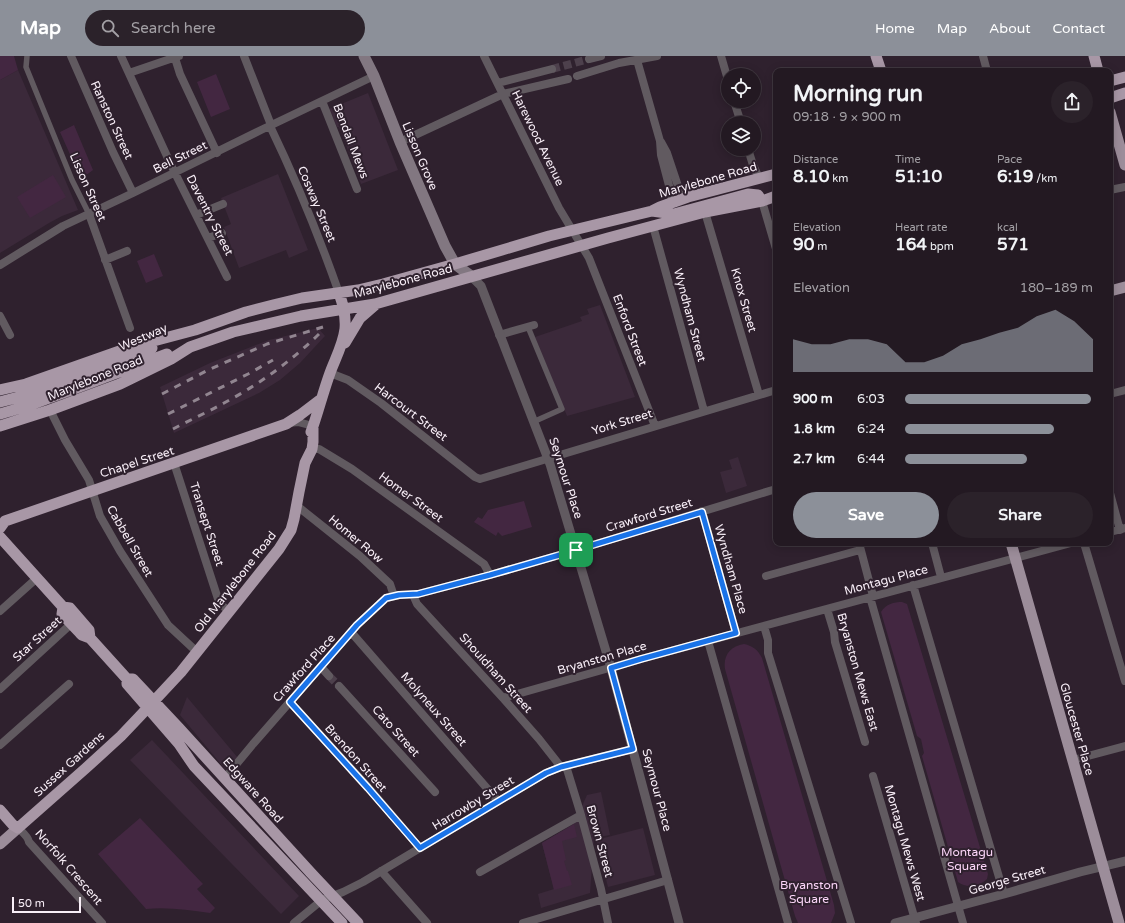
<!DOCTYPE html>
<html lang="en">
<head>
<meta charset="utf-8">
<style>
  :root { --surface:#231922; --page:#2b222a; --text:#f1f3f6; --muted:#a3a0a5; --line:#403840; --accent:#8c9099 }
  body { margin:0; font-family:"Varela Round",sans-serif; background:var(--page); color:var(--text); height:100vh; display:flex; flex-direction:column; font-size:15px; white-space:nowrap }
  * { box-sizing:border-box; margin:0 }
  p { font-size:13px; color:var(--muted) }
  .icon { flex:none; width:22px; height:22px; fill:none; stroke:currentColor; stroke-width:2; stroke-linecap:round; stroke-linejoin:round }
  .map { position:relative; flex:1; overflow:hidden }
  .drawer { position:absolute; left:773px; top:12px; width:340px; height:478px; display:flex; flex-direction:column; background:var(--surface); border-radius:8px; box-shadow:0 2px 10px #0003,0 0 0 1px var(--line) }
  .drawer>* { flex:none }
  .tools { position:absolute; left:721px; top:12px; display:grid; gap:8px }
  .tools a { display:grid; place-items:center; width:40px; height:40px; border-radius:50%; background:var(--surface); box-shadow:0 2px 10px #0003,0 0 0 1px var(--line); font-size:20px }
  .scale { position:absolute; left:12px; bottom:10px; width:69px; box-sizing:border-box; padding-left:4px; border:2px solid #f9eff8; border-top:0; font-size:11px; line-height:14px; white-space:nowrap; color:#f9eff8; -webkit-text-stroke:3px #2f212e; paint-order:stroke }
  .pin { position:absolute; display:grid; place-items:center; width:34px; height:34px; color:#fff; margin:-17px; border-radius:8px; box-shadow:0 2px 6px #0006 }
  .round { display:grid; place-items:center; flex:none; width:42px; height:42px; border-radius:21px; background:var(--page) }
  .headline { display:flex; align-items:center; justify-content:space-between; height:68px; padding:0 20px }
  h1 { font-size:22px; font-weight:700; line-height:30px }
  .metrics { display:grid; grid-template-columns:repeat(3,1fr); gap:6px; height:68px; padding:4px 20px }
  .metrics div { display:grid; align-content:center }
  .metrics b { font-size:17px; font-weight:700 }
  .metrics small { font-size:11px; font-weight:400 }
  .metrics p { font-size:11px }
  .chart { height:112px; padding:8px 20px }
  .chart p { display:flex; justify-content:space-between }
  .chart svg { width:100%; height:72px; margin-top:4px; fill:var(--accent); opacity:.7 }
  .action { display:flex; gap:8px; margin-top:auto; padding:8px 20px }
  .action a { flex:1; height:46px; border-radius:24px; background:var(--accent); color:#fff; font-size:16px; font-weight:700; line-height:46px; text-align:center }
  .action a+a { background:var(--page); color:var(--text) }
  ul { padding:0 20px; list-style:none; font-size:13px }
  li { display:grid; grid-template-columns:64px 48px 1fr; align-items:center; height:30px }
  li i { height:10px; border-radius:5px; background:var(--accent) }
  header { display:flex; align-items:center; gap:24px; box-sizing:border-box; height:56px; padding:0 20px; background:var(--accent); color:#fff }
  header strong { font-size:19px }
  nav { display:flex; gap:22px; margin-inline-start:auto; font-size:14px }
  .search { width:280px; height:36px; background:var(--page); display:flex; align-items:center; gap:10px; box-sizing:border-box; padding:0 14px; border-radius:22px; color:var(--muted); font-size:15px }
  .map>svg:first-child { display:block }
  .built { fill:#3b293a }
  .green { fill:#432741 }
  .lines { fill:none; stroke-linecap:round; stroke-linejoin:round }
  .minor-tunnel { stroke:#4d404c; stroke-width:8; stroke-dasharray:8 4; stroke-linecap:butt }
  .pedestrian { stroke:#615a60; stroke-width:5.5 }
  .minor { stroke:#615a60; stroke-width:8 }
  .tertiary { stroke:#615a60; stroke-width:9 }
  .secondary { stroke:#827781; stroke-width:11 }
  .primary { stroke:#9c8d9a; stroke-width:11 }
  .trunk { stroke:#a897a6; stroke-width:11 }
  .rail { stroke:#918590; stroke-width:3; stroke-dasharray:7 7; stroke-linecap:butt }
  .route-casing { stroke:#fff; stroke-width:8 }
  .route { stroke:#1a73e8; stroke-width:5 }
  .labels { text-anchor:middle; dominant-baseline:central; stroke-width:4; stroke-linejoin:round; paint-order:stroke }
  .street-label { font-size:12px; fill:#f9eff8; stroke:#2f212e }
  .park-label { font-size:12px; fill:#fbd5f8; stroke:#2f212e }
</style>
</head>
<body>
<header>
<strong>Map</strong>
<div class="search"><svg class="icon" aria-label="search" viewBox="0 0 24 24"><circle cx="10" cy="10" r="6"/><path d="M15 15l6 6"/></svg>Search here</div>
<nav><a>Home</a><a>Map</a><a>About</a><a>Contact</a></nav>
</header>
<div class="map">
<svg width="1125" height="867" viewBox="0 0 1125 867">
  <rect width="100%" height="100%" fill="#2f212e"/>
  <!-- built -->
  <path class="built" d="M 18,14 L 78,154 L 62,160 L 49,167 L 0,197 L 0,24 Z
    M 368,37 L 398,114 L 361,128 L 339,71 L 337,71 L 329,53 Z
    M 278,118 L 308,194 L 289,202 L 286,194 L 239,212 L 224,171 L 231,168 L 221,142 Z
    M 600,249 L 635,341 L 567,360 L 535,281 L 582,265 L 580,261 L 589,258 L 587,253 Z
    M 318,272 L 325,280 L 300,307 L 280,324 L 259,337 L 174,377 L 160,331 L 210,307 L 269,284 Z
    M 738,401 L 747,430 L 726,437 L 720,416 L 732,413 L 729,404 Z
    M 187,641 L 238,702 L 225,713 L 180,659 Z
    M 152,684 L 299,840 L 281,858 L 130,704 Z
    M 601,736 L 610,779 L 594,782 L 590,837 L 541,852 L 538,838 L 554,833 L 542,787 L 574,768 L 587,739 Z
    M 643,772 L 655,819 L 608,831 L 596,784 Z"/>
  <!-- green -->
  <path class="green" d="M 0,0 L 14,0 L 18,14 L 0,24 Z
    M 216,18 L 230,53 L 211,61 L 197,26 Z
    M 74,69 L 93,114 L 81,123 L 60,76 Z
    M 53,119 L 66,141 L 30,162 L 17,141 Z
    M 154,198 L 163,220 L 146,227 L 137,205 Z
    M 524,445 L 532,471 L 502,480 L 498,476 L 496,480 L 474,466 L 478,461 L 482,463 L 488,454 Z
    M 902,546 L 907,548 L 988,818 L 987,823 C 980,830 967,833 958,826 L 922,700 L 924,697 L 921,683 L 917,680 L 881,556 C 886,548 894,546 902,546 Z
    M 744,588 C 753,590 758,594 762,602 L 834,849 L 835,857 L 831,867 L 798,867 L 795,860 L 725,613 C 723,600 730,590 744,588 Z
    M 140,762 L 203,828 L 197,833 L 215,852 L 210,857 C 188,854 168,851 146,853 L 98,798 Z
    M 574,768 L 577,781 L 562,785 L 566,804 L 564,805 L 567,815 L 568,815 L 572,829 L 554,834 L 542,787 Z"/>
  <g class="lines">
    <!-- minor-tunnel -->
    <path class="minor-tunnel" d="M 552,13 L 589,3
      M 329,620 L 339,630"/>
    <!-- pedestrian -->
    <path class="pedestrian" d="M 27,0 L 26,11 L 72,124 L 89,158
      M 528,271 L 562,353 L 533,366"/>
    <!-- minor -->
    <path class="minor" d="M 71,0 L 113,96 L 133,137
      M 121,0 L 172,111 L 227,221
      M 244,0 L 271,69
      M 484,0 L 559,152 L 589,202 L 655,370
      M 721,0 L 728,24
      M 983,0 L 987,15
      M 175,2 L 180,18 L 217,97
      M 589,3 L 601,0
      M 637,4 L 660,85 L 661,99 L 672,141 L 670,147
      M 129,17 L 179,0
      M 577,20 L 619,7 L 657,0
      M 498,27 L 552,13
      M 322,45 L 357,133
      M 734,45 L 741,67
      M 270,70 C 296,124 319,180 339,237
      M 400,86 L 503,38 L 568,23
      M 661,86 L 667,97 L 680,136 L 682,139 L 688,141
      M 748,93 L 753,109 L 759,122
      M 1110,134 L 1125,131
      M 762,145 L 776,193
      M 705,156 L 759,339
      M 89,158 L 130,272
      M 196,159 L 223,148
      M 653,170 L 704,355
      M 208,182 L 222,177
      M 105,204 L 127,195
      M 0,209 L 63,170 L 133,137 L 261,74 L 374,20
      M 0,260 L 10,279
      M 499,279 L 534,269
      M 330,317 L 348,324 L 381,347 L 475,421 L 480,423 L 776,334
      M 1110,338 L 1125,334
      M 50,354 L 65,384 L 89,424 L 100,460 L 120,495 L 168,569 L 196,595
      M 288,367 L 298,366 L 313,370
      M 312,393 L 319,393 L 352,413 L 484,508 L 490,519
      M 174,407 L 219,546 L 229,556
      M 1110,437 L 1120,474
      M 296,449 L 360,500 L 390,528 L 394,540
      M 702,455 L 736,577
      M 1110,476 L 1125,472
      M 859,487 L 873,540
      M 932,487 L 941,521
      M 1084,487 L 1125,625
      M 766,520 L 860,494
      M 913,529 L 1004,838
      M 413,539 L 417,548 L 503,642 L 539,683 L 561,711
      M 870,541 L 963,867
      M 827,553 L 834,576 L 835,586 L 865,686
      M 0,555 L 37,522
      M 764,570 L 768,584 L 768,597 L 851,867
      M 351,576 L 498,745
      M 708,585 L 788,867
      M 321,611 L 329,620
      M 339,630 L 435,736
      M 0,633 L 71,568
      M 503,642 L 641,603 L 1071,487
      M 290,646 L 368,731 L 420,792
      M 0,689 L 69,628
      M 1073,704 L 1125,690
      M 566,710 L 581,759 L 601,833 L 608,867
      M 873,720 L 916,867
      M 225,722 L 253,688 L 357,569 L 386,542 L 399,539 L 418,538 L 490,519 L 563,498 L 776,433
      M 18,772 C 22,776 28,780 29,786 L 102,867
      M 381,815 L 427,867
      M 480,816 L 581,759
      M 294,867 L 322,844 L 343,836 L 363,826 L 546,717 L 561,711 L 633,693
      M 523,867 L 668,824"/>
    <!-- tertiary -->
    <path class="tertiary" d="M 471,220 L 481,230 L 550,408 L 611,612 L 679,867
      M 895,867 L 1004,838 L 1080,816 L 1125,805"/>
    <!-- secondary -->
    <path class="secondary" d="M 364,0 L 374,20 L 400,86 L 445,190 L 455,208 L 471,220"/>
    <!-- primary -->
    <path class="primary" d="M 1110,56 L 1125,109
      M 1110,235 L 1125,231
      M 1011,487 L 1119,867
      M 0,788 L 18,772"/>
    <!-- trunk -->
    <path class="trunk" d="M 876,0 L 881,15
      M 1094,0 L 1098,15
      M 1110,25 L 1125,21
      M 1110,42 L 1125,37
      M 652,155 L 674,158 L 748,138 L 758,139 L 762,145
      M 345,287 L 360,262 L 375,249
      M 0,334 L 26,328 L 131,291 L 195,274 L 246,256 L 273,249 L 302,242 L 358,234 L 383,228 L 455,208 L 549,180 L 652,155 L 660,151 L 688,141 L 776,118
      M 0,346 C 52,333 103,312 152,292
      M 0,358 L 27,350 L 71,334 L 167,298
      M 0,370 L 50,354 L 120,328 L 171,303 L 190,291 L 233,276 L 301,260 L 375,248 L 608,182 L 705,156 L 762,145 L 776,140
      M 311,376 C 318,357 323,336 330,317 C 335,303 343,289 345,273 C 346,261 343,248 339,237
      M 0,472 L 5,465 C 98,432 192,401 286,368 L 300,359 L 321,343
      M 0,481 L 63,551 L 70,552 L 89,574 L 90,582
      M 63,551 L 62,558 L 80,577 L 82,579 L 90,582 L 127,623 L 133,623 L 179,672 L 311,817 L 358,867
      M 127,623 L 127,628 L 179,688 L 194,710 L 342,867
      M 0,754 L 13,769 L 18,772 L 86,712 L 121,680 L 140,660 L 181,616 L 279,493 L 291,474 L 294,463 L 299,436 L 305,407 L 312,393 L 313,386 L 313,370"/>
    <!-- rail -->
    <path class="rail" d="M 162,338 L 208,314 L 267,288 L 323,271
      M 168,358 L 248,318 L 273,304
      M 173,373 C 190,364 208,356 224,347 C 260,328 294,303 322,275"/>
  </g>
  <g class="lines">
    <defs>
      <path id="route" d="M 702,456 L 736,577 L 641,603 L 611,612 L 633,693 L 561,711 L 546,717 L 420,792 L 368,732 L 290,646 L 357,569 L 386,542 L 399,539 L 418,538 L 490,519 L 563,498 Z"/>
    </defs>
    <!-- route casing -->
    <use href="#route" class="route-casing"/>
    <!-- route -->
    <use href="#route" class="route"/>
  </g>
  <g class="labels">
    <!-- street labels -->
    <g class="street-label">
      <text transform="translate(112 64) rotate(65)">Ranston Street</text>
      <text transform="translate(538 82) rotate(64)">Harewood Avenue</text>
      <text transform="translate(351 85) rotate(69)">Bendall Mews</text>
      <text transform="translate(420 100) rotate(67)">Lisson Grove</text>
      <text transform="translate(180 101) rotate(-26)">Bell Street</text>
      <text transform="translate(708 124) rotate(-16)">Marylebone Road</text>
      <text transform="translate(88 131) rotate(66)">Lisson Street</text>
      <text transform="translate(317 148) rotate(67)">Cosway Street</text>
      <text transform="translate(210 159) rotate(63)">Daventry Street</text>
      <text transform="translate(403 225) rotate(-15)">Marylebone Road</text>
      <text transform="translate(744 244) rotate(74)">Knox Street</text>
      <text transform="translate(690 259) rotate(75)">Wyndham Street</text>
      <text transform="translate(630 274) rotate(69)">Enford Street</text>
      <text transform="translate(143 281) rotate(-23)">Westway</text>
      <text transform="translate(95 322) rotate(-22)">Marylebone Road</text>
      <text transform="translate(411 356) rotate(37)">Harcourt Street</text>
      <text transform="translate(622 366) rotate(-17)">York Street</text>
      <text transform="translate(137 406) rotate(-18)">Chapel Street</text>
      <text transform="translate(566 422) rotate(72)">Seymour Place</text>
      <text transform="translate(411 441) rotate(36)">Homer Street</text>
      <text transform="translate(649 459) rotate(-17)">Crawford Street</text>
      <text transform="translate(207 468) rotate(72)">Transept Street</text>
      <text transform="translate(356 483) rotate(40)">Homer Row</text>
      <text transform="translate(130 485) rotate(60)">Cabbell Street</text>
      <text transform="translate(731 513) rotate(74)">Wyndham Place</text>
      <text transform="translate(886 524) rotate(-15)">Montagu Place</text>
      <text transform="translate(235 526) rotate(-52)">Old Marylebone Road</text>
      <text transform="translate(37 583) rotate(-42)">Star Street</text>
      <text transform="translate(602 602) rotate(-16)">Bryanston Place</text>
      <text transform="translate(304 612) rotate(-48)">Crawford Place</text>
      <text transform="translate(858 616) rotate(74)">Bryanston Mews East</text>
      <text transform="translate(496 617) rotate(48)">Shouldham Street</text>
      <text transform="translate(434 653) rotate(49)">Molyneux Street</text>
      <text transform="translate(1077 673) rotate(74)">Gloucester Place</text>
      <text transform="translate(396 675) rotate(48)">Cato Street</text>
      <text transform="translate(356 702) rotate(48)">Brendon Street</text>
      <text transform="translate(69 708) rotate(-42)">Sussex Gardens</text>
      <text transform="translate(253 734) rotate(48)">Edgware Road</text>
      <text transform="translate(657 734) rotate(75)">Seymour Place</text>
      <text transform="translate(473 747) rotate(-31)">Harrowby Street</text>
      <text transform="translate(600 785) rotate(75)">Brown Street</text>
      <text transform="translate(905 787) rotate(74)">Montagu Mews West</text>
      <text transform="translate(69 811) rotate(49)">Norfolk Crescent</text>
      <text transform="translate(1007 824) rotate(-16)">George Street</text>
    </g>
    <!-- park labels -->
    <g class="park-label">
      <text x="967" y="796">Montagu<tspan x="967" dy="14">Square</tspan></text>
      <text x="809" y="829">Bryanston<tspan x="809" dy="14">Square</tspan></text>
    </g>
  </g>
</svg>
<div class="tools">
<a><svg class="icon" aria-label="locate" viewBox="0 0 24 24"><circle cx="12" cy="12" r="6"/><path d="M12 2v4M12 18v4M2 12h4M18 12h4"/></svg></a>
<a><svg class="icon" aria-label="layers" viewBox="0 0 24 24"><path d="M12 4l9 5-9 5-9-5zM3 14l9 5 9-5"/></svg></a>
</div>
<div class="scale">50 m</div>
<div class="pin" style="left:576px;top:494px;background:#1e9e55"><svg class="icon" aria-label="arrive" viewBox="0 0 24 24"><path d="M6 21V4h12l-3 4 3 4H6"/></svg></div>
<section class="drawer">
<div class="headline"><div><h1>Morning run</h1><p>09:18 · 9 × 900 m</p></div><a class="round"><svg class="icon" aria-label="share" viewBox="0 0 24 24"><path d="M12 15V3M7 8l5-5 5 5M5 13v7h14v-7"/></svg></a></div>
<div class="metrics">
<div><p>Distance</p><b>8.10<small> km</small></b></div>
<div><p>Time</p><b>51:10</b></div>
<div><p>Pace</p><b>6:19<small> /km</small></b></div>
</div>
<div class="metrics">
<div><p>Elevation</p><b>90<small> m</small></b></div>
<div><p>Heart rate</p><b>164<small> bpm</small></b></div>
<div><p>kcal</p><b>571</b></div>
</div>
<div class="chart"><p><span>Elevation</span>180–189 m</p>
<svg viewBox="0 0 160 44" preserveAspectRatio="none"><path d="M0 44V24L10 27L20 27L30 24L40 24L50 27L60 38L70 38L80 34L90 27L100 24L110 20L120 17L130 10L140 6L150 13L160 24V44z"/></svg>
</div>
<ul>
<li><b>900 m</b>6:03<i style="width:99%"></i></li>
<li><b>1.8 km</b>6:24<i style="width:79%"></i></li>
<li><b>2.7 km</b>6:44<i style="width:65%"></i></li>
</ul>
<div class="action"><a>Save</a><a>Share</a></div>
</section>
</div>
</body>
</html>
